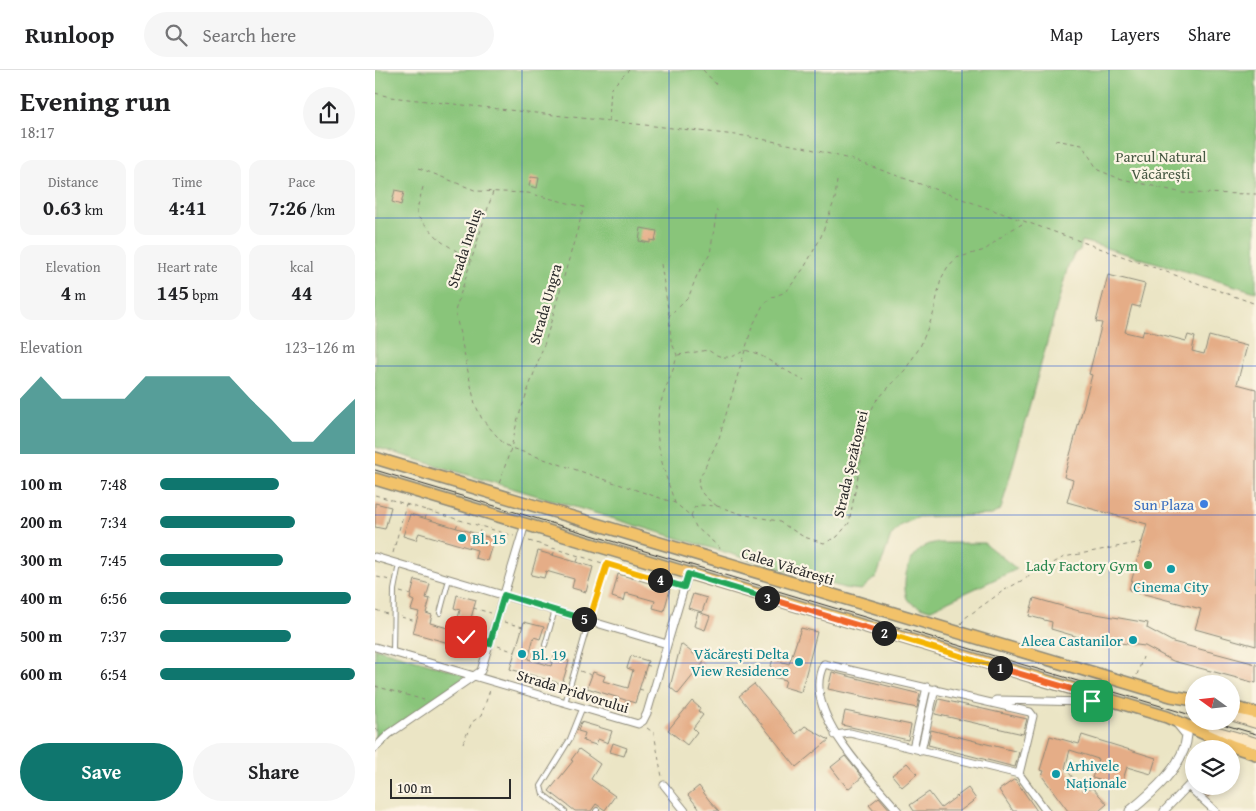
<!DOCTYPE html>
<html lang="en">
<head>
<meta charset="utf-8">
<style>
  :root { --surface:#fff; --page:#f6f6f6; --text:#202124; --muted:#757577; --line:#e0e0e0; --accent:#0f766e }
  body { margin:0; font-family:"Gentium Book Plus",serif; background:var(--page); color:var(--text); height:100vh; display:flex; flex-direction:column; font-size:19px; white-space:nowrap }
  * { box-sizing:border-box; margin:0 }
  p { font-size:16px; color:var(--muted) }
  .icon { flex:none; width:28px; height:28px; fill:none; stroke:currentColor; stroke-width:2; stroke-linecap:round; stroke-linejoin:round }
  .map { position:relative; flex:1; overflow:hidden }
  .sheet { display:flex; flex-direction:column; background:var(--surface); width:375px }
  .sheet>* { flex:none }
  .needle { width:32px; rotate:285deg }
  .controls { position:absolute; left:810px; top:605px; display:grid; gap:10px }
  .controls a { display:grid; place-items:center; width:55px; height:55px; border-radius:50%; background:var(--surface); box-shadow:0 2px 8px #0003; font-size:25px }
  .scale { position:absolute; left:15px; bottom:12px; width:121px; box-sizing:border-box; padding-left:5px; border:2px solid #2b2b2b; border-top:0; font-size:14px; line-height:18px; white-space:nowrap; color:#2b2b2b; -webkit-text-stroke:4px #fcf5e5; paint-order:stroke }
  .pin { position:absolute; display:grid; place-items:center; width:42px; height:42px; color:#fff; margin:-21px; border-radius:10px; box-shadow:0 2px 8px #0006 }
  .km { position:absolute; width:25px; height:25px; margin:-12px; border-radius:50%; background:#222; color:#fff; font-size:14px; line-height:25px; text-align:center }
  .round { display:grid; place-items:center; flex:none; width:52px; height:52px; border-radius:26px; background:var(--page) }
  .headline { display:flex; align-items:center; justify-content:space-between; height:85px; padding:0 20px }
  h1 { font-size:28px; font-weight:700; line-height:38px }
  .stats { display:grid; grid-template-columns:repeat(3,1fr); gap:8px; height:85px; padding:5px 20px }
  .stats div { display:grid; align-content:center; border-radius:12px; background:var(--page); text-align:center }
  .stats b { font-size:21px; font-weight:700 }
  .stats small { font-size:14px; font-weight:400 }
  .stats p { font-size:14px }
  .chart { height:140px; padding:10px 20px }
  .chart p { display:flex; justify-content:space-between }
  .chart svg { width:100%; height:90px; margin-top:5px; fill:var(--accent); opacity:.7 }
  .primary-button { display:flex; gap:10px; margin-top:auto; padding:10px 20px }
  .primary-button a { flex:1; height:58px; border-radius:30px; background:var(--accent); color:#fff; font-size:20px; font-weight:700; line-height:58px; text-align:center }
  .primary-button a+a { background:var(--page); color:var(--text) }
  ul { padding:0 20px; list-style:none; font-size:16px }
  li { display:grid; grid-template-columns:80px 60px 1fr; align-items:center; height:38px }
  li i { height:12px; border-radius:6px; background:var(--accent) }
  header { display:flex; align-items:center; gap:30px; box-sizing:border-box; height:70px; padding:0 25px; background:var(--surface); border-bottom:1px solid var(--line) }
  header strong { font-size:24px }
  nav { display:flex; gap:28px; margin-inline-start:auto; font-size:18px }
  .search { width:350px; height:45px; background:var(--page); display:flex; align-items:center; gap:12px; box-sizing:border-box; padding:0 18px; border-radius:28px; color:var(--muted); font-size:19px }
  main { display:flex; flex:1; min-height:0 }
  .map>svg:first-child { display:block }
  .green { fill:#89c57a; stroke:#5a7852 }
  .building { fill:#e5ad87 }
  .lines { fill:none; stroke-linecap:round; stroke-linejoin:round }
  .service-casing { stroke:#8b8878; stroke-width:6 }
  .minor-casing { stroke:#8b8878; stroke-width:9 }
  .tertiary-casing { stroke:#8b8878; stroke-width:11 }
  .secondary-casing { stroke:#8b8878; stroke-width:12 }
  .primary-casing { stroke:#8b8878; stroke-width:14 }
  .path { stroke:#8b8878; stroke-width:1; stroke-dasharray:4 4; stroke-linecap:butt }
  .service { stroke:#fff; stroke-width:4 }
  .minor { stroke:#fff; stroke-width:7 }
  .tertiary { stroke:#fff; stroke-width:9 }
  .secondary { stroke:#fae7c3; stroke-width:10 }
  .primary { stroke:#f2c26a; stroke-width:11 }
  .tram { stroke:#2b2b2b; stroke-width:1 }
  .split-1-casing { stroke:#fff; stroke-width:10 }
  .split-2-casing { stroke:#fff; stroke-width:10 }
  .split-3-casing { stroke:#fff; stroke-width:10 }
  .split-4-casing { stroke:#fff; stroke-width:10 }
  .split-5-casing { stroke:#fff; stroke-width:10 }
  .split-6-casing { stroke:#fff; stroke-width:10 }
  .split-7-casing { stroke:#fff; stroke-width:10 }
  .split-1 { stroke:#f0652b; stroke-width:6 }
  .split-2 { stroke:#f5b400; stroke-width:6 }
  .split-3 { stroke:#f0652b; stroke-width:6 }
  .split-4 { stroke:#22a559; stroke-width:6 }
  .split-5 { stroke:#f5b400; stroke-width:6 }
  .split-6 { stroke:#22a559; stroke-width:6 }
  .split-7 { stroke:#22a559; stroke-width:6 }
  .grid { fill:none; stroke:#1d4ed8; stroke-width:1; stroke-opacity:0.55 }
  .shop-dot { fill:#3f7fe0; stroke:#fcf5e5; stroke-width:2 }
  .culture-dot { fill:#0f9aa8; stroke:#fcf5e5; stroke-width:2 }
  .leisure-dot { fill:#2e9e5b; stroke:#fcf5e5; stroke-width:2 }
  .labels { text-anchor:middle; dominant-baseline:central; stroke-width:4.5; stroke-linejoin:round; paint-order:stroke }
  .park-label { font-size:15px; fill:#475943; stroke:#fcf5e5 }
  .street-label { font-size:15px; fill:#2b2b2b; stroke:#fcf5e5 }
  .shop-label { font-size:15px; fill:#366cbe; stroke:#fcf5e5; text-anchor:end }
  .culture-label { font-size:15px; fill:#0d838f; stroke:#fcf5e5; text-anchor:start }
  .leisure-label { font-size:15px; fill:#27864d; stroke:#fcf5e5; text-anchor:end }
</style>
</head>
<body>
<header>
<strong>Runloop</strong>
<div class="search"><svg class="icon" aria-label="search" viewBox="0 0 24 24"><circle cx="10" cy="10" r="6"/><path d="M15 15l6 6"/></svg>Search here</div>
<nav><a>Map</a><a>Layers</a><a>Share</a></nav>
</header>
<main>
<section class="sheet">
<div class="headline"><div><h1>Evening run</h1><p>18:17</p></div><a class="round"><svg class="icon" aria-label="share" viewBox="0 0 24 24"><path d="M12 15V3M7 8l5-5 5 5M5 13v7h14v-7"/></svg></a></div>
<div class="stats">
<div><p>Distance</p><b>0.63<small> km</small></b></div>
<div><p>Time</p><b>4:41</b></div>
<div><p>Pace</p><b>7:26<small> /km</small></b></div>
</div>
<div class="stats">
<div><p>Elevation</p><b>4<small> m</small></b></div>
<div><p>Heart rate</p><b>145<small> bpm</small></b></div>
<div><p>kcal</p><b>44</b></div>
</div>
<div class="chart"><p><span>Elevation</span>123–126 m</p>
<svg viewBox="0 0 160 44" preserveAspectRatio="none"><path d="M0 44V17L10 6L20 17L30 17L40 17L50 17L60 6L70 6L80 6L90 6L100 6L110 17L120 27L130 38L140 38L150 27L160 17V44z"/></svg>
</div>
<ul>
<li><b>100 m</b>7:48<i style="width:61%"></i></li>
<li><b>200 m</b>7:34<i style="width:69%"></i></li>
<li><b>300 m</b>7:45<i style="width:63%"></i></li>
<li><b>400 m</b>6:56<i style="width:98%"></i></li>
<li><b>500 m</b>7:37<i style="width:67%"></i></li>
<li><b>600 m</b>6:54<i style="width:100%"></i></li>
</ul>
<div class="primary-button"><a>Save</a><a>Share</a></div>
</section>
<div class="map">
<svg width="881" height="741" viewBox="0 0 881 741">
  <rect width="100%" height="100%" fill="#fcf5e5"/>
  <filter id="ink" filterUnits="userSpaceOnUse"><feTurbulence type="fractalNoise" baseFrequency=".02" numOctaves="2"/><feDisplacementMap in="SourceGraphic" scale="10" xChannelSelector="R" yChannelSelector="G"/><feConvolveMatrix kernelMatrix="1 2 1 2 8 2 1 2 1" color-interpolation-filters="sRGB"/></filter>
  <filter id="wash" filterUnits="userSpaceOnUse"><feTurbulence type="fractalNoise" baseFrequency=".0096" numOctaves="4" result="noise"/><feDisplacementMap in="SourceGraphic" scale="20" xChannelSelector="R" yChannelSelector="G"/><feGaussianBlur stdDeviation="1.12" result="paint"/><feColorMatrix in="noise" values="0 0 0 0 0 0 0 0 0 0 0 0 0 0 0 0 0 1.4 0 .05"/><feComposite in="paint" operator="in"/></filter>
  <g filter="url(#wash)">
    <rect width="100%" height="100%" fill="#ebe5c5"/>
    <!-- green -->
    <path class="green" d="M 0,0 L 881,0 L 881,222 L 707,171 L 705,180 L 700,183 L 693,196 L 626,439 L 617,445 L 544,447 L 526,455 L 516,466 L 502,506 L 486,520 L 469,518 L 0,377 Z
      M 559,473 L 609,473 L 642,499 L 554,540 L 538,534 L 532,529 C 525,507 536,477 559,473 Z
      M 0,578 L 93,605 L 0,674 Z"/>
    <g id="blocks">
      <!-- building -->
      <path class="building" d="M 156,107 L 164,108 L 162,118 L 154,116 Z
        M 20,120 L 29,122 L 26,135 L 17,132 Z
        M 266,158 L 282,161 L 280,171 L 275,170 L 275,173 L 264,171 Z
        M 733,205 L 770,214 L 764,237 L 757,235 L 750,262 L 767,266 L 769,260 L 811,271 L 813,265 L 820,267 L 817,281 L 829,284 L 834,266 L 872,276 L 862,314 L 881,319 L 881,576 L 820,559 L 826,539 L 754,520 L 772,454 L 692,432 L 698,410 L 689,407 L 717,305 L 714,304 L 727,253 L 721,252 Z
        M 0,433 L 16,437 L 10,459 L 0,457 Z
        M 35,444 L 119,469 L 112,491 L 100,488 L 102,480 L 44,463 L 41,470 L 28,466 Z
        M 163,481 L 218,497 L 211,522 L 197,518 L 199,509 L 171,501 L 169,508 L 156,505 Z
        M 243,504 L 295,519 L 289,541 L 278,538 L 280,531 L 251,523 L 249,531 L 237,527 Z
        M 40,510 L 55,514 L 51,528 L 55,529 L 51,543 L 57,545 L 55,553 L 80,560 L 85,540 L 79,538 L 82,525 L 101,530 L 88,577 L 38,563 L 44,542 L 36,540 L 39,531 L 35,529 Z
        M 318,524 L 332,528 L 327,542 L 313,538 Z
        M 659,528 L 704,541 L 773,553 L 772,558 L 798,572 L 881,594 L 881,613 L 798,591 L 770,576 L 710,569 L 676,559 L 677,552 L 654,546 Z
        M 323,542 L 335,546 L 330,560 L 319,556 Z
        M 149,552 L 169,557 L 165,569 L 159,567 L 153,589 L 176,596 L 179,586 L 194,591 L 187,614 L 135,599 Z
        M 426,558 L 442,562 L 426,622 L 409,617 L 411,610 L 393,606 L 398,589 L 414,594 Z
        M 306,574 L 329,592 L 303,624 L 295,617 Z
        M 256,586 L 273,591 L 260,633 L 212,618 L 218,602 L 230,606 L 228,611 L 253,618 L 258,600 L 252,598 Z
        M 457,602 L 545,624 L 542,638 L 453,619 Z
        M 379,614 L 421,664 L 430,656 L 454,670 L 421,697 L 364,626 Z
        M 564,629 L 652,649 L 648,664 L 560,644 Z
        M 317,631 L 325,638 L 323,641 L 328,645 L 318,658 L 322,662 L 312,675 L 293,660 Z
        M 470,641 L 536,655 L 533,670 L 467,655 Z
        M 206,652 L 237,661 L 233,673 L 223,669 L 221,675 L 208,671 L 210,663 L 203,661 Z
        M 556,660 L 644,682 L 640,697 L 553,675 Z
        M 707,665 L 781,688 L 776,704 L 752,697 L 746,716 L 717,708 L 723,689 L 695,680 L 690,698 L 709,721 L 718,718 L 732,734 L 724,741 L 693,741 L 667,706 L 669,701 L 665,700 L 675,666 L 704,674 Z
        M 238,673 L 252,678 L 249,686 L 235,682 Z
        M 204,679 L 225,694 L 216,709 L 240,726 L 230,740 L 221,734 L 216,741 L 200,741 L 174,721 L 198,691 L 196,690 Z
        M 470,686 L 487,707 L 473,719 L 456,697 Z
        M 532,693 L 542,704 L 527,717 L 517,705 Z
        M 640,709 L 662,741 L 638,741 L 624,720 Z
        M 324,716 L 334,730 L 344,741 L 326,741 L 313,725 Z
        M 821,716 L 844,716 L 833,727 Z
        M 593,718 L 601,729 L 585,741 L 539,741 L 535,735 L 554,722 L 566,738 Z
        M 504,727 L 516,741 L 499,741 L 494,735 Z"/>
    </g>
  </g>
  <g filter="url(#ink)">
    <use href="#blocks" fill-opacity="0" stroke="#8b8878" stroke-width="1"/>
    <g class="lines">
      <defs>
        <path id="service" d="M 65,543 L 74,509
          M 170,575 L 180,540
          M 18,582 L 19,520 L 24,494
          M 190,633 L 214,551
          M 190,741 L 168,724 L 166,716 L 195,669 L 207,639
          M 221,741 L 222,740"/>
        <path id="minor" d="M 0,487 L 292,574
          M 0,577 L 263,654 L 268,651 L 272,643 L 313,504
          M 621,630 L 712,632 L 727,629
          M 460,665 L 475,663 L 644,704
          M 0,678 L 14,664 L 106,601 L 150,454
          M 538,678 L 552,617
          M 546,681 L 560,619
          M 644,704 L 671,741
          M 289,715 L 310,741
          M 523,741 C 496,708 424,640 449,594 L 655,642 L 658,646 L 644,704
          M 789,741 L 813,716 L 840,741"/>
        <path id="tertiary" d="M 755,741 C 777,723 810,695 812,665 L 803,654"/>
        <path id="secondary" d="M 856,645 L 881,653
          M 819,655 L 881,673"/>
        <path id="primary" d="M 0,388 L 796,626 L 819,630
          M 0,409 L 792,647 L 857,676 L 881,684
          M 856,637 L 881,643"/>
      </defs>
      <!-- service casing -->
      <use href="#service" class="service-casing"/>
      <!-- minor casing -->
      <use href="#minor" class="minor-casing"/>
      <!-- tertiary casing -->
      <use href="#tertiary" class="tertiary-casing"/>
      <!-- secondary casing -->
      <use href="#secondary" class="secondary-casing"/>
      <!-- primary casing -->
      <use href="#primary" class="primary-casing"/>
      <!-- path -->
      <path class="path" d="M 328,0 L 342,15
        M 0,23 L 15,27 L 370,66 L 428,77 L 478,90 L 881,234
        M 234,51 L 236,18 L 254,0
        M 680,70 L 707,75 L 723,100 L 743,108 L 808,123 L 881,124
        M 44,98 L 102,121 L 153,123 L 209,137 L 171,269 L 143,348 L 136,378 L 124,414
        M 48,117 L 42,139 L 42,146 L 67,172 L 96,190
        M 118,122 L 80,241 L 100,334 L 107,349 L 128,373 L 136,378 L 300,433 L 316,446 L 321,457 L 344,477 L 346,481
        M 286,194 L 294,245
        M 303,285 L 333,280 C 347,290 356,289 370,280 L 383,284 L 429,311
        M 0,425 L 139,466
        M 300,433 C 289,401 277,370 285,336 C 289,318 299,303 302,285 L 296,271 L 294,246 L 314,226 L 322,205 L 335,184 L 342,140
        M 342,436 C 333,429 324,424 323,412 L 344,368 L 377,257 L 388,235 L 397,227 L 411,222 L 429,198 L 445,169 L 460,129 L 462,111
        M 316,446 L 319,438 L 324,435 L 342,436 L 366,444 L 403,451 L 429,467 L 449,473 L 462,467 L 474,453 L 495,343 L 501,331 L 530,300 L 545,277 L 558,245 L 566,209 L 572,198 L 581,188 L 610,180 L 632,162 L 651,152
        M 50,449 L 53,440
        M 81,458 L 84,450
        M 104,464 L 106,456
        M 154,471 L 301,515
        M 18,483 L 31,434
        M 178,486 L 180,479
        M 202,492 L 204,486
        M 2,507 L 15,510
        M 258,509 L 260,502
        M 282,515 L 284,509
        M 25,522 L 36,525
        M 98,538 L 116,543
        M 1,540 L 12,544
        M 217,543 L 232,494
        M 26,547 L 41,551
        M 129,552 L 148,557
        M 586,554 L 590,548 L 628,521 L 689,487 L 767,472
        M 91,567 L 107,572
        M 123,576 L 140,582
        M 271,595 L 278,597
        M 205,601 L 216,605
        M 762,605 L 768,587
        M 0,616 L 49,630
        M 264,619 L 271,621
        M 272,658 L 279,663 L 287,707
        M 0,659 L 6,661
        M 88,673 L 97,652 L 106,646 L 115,620"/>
      <!-- service -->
      <use href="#service" class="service"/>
      <!-- minor -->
      <use href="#minor" class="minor"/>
      <!-- tertiary -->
      <use href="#tertiary" class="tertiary"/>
      <!-- secondary -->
      <use href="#secondary" class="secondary"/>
      <!-- primary -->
      <use href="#primary" class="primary"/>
      <!-- tram -->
      <path class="tram" d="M 0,400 L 819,646
        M 837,651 L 881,664"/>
    </g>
  </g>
  <g class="lines" filter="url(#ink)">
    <defs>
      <path id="split-1" d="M 625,598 L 730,629 L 717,631"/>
      <path id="split-2" d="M 509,563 L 625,598"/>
      <path id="split-3" d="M 392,528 L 509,563"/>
      <path id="split-4" d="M 285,510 L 309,517 L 313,504 L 392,528"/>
      <path id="split-5" d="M 209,549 L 214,551 L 232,494 L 285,510"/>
      <path id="split-6" d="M 118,562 L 129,525 L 209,549"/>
      <path id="split-7" d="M 91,567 L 115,574 L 118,562"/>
    </defs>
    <!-- split-1 casing -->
    <use href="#split-1" class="split-1-casing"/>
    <!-- split-2 casing -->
    <use href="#split-2" class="split-2-casing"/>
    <!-- split-3 casing -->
    <use href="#split-3" class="split-3-casing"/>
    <!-- split-4 casing -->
    <use href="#split-4" class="split-4-casing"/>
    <!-- split-5 casing -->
    <use href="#split-5" class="split-5-casing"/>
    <!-- split-6 casing -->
    <use href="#split-6" class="split-6-casing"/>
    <!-- split-7 casing -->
    <use href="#split-7" class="split-7-casing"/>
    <!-- split-1 -->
    <use href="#split-1" class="split-1"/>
    <!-- split-2 -->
    <use href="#split-2" class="split-2"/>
    <!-- split-3 -->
    <use href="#split-3" class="split-3"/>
    <!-- split-4 -->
    <use href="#split-4" class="split-4"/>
    <!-- split-5 -->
    <use href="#split-5" class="split-5"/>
    <!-- split-6 -->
    <use href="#split-6" class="split-6"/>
    <!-- split-7 -->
    <use href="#split-7" class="split-7"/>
  </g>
  <!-- grid -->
  <path class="grid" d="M 147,0 L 147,741M 294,0 L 294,741M 440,0 L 440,741M 587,0 L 587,741M 734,0 L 734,741M 0,148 L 881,148M 0,296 L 881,296M 0,445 L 881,445M 0,593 L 881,593"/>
  <!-- markers -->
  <circle class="shop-dot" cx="829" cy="434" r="5"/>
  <g class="culture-dot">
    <circle cx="87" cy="468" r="5"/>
    <circle cx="796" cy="499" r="5"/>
    <circle cx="758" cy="570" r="5"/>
    <circle cx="147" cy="584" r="5"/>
    <circle cx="424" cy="592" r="5"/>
    <circle cx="681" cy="704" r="5"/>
  </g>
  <circle class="leisure-dot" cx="773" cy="495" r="5"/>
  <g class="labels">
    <!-- park labels -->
    <g class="park-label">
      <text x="786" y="86">Parcul Natural<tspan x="786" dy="17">Văcărești</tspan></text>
    </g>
    <!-- street labels -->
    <g class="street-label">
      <text transform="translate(89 178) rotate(-72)">Strada Ineluș</text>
      <text transform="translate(170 234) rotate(-74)">Strada Ungra</text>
      <text transform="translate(475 394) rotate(-77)">Strada Șezătoarei</text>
      <text transform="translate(413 496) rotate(17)">Calea Văcărești</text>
      <text transform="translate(198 621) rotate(17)">Strada Pridvorului</text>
    </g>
    <!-- shop labels -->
    <g class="shop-label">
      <text x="819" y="434">Sun Plaza</text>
    </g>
    <!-- culture labels -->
    <g class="culture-label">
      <text x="97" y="468">Bl. 15</text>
      <text x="796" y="516" text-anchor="middle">Cinema City</text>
      <text x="748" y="570" text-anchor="end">Aleea Castanilor</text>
      <text x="414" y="583" text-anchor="end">Văcărești Delta<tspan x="414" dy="17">View Residence</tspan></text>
      <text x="157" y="584">Bl. 19</text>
      <text x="691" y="695">Arhivele<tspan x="691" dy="17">Naționale</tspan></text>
    </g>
    <!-- leisure labels -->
    <g class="leisure-label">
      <text x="763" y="495">Lady Factory Gym</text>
    </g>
  </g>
</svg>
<div class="controls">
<a><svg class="needle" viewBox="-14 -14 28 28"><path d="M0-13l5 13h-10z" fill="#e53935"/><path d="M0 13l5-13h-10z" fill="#757577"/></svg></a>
<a><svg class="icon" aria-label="layers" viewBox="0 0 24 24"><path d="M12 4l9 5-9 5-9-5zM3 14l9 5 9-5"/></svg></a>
</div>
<div class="scale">100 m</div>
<div class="pin" style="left:717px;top:631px;background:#1e9e55"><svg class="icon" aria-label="arrive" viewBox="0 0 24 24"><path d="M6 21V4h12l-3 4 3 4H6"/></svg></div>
<div class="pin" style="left:91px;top:567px;background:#d93025"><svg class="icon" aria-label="check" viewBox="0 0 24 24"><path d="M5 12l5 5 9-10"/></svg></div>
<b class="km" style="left:625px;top:598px">1</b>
<b class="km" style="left:509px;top:563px">2</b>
<b class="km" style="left:392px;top:528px">3</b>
<b class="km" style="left:285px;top:510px">4</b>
<b class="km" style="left:209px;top:549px">5</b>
</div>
</main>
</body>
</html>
